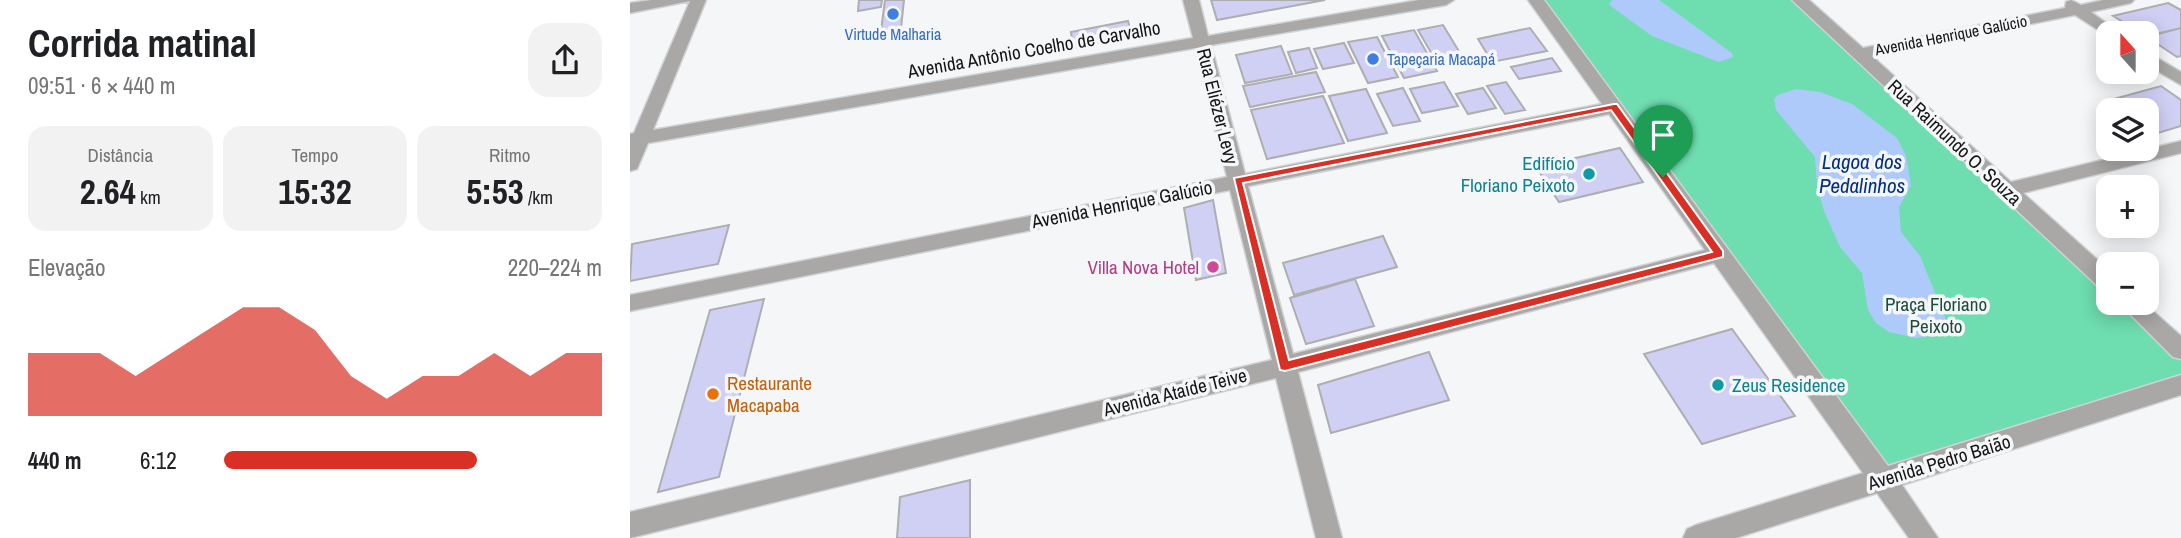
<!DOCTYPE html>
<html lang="pt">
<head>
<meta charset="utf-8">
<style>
  :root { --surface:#fff; --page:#f2f2f2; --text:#202124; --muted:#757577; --accent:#d93025 }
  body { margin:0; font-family:"Archivo Narrow",sans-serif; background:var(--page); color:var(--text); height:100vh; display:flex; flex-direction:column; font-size:26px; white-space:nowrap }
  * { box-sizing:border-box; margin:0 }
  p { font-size:23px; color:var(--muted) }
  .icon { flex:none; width:38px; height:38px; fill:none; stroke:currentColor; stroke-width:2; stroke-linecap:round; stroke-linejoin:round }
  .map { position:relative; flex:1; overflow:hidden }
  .details { display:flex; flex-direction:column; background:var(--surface); width:630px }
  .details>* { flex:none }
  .needle { width:46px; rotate:339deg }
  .buttons { position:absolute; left:1466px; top:21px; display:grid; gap:14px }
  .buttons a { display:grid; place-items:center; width:63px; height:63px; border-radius:14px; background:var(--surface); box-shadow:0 4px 18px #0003; font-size:35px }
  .pin { position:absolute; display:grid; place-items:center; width:60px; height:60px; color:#fff; margin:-72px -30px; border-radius:50% 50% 50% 0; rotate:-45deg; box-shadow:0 0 7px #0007 }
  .pin .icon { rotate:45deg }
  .round { display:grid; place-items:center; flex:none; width:74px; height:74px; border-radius:21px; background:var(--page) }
  .headline { display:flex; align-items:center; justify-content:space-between; height:119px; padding:0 28px }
  h1 { font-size:38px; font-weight:800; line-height:52px }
  .figures { display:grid; grid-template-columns:repeat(3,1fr); gap:10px; height:119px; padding:7px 28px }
  .figures div { display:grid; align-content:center; border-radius:18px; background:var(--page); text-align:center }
  .figures b { font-size:35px; font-weight:800 }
  .figures small { font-size:19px; font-weight:400 }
  .figures p { font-size:19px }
  .chart { height:196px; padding:14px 28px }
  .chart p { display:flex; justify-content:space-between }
  .chart svg { width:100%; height:126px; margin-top:7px; fill:var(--accent); opacity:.7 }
  ul { padding:0 28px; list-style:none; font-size:23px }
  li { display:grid; grid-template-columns:112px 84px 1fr; align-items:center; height:52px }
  li i { height:18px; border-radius:9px; background:var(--accent) }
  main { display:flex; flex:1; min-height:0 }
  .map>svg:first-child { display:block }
  .green { fill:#6eddaf }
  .water { fill:#aecafb }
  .building { fill:#cfd0f4; stroke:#aeaeb1; stroke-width:2 }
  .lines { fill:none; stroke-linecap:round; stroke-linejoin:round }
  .minor-casing { stroke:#d0d2d4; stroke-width:3 }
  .minor { fill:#a9a8a7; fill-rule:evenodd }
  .route { fill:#d93025; stroke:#fff; stroke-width:2; fill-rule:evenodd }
  .shop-dot { fill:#3f7fe0; stroke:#f4f6f8; stroke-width:2.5 }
  .culture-dot { fill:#0f9aa8; stroke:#f4f6f8; stroke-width:2.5 }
  .hotel-dot { fill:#d1479c; stroke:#f4f6f8; stroke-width:2.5 }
  .food-dot { fill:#e8710a; stroke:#f4f6f8; stroke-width:2.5 }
  .labels { text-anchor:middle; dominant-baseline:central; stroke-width:7; stroke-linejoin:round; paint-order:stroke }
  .far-shop-label { font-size:16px; fill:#366cbe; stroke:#f4f6f8 }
  .far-street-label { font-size:16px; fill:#151516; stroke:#f4f6f8 }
  .street-label { font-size:19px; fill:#151516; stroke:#f4f6f8 }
  .culture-label { font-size:19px; fill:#0d838f; stroke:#f4f6f8; text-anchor:end }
  .hotel-label { font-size:19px; fill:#b23c85; stroke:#f4f6f8; text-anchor:end }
  .park-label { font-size:19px; fill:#1d4d3a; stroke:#f4f6f8 }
  .food-label { font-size:19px; fill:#c56008; stroke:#f4f6f8; text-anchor:start }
  .water-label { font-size:21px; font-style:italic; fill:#002f87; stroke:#f4f6f8 }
</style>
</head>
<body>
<main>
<section class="details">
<div class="headline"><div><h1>Corrida matinal</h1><p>09:51 · 6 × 440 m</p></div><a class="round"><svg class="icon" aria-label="share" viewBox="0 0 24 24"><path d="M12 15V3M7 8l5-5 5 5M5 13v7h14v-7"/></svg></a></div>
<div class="figures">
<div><p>Distância</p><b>2.64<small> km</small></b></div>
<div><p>Tempo</p><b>15:32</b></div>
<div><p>Ritmo</p><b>5:53<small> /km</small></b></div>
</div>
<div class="chart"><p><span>Elevação</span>220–224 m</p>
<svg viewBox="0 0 160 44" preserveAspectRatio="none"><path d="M0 44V22L10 22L20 22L30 30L40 22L50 14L60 6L70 6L80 14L90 30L100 38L110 30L120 30L130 22L140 30L150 22L160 22V44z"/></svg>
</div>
<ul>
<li><b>440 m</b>6:12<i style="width:67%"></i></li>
</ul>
</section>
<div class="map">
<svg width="1551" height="538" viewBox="0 0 1551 538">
  <rect width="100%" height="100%" fill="#f4f6f8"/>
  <!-- green -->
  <path class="green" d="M 906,0 L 1170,0 L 1479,283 L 1479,303 L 1500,303 L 1551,350 L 1551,385 L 1252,479 Z"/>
  <!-- water -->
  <path class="water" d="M 982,0 L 1029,0 L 1102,53 L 1103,57 L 1089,62 L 1022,36 L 982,7 L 979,4 Z
    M 1166,89 L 1190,92 L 1222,104 L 1267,138 L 1276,156 L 1281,185 L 1269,207 L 1271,232 L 1290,256 L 1315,317 L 1316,324 L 1310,334 L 1286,338 L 1259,332 L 1246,323 L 1238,310 L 1232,273 L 1210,247 L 1194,211 L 1187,186 L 1185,157 L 1146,110 L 1144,99 L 1148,95 Z"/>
  <!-- building -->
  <path class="building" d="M 229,0 L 252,0 L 251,7 L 228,11 Z
    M 255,0 L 274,0 L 271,28 L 251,31 Z
    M 581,0 L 695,0 L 587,20 Z
    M 1538,3 L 1551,10 L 1551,28 L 1517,36 L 1483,16 Z
    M 498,21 L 502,36 L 443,48 L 441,32 Z
    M 813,25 L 833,58 L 807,63 L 788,30 Z
    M 900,28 L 917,51 L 862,62 L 848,39 Z
    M 1551,28 L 1551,56 L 1547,57 L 1517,37 Z
    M 784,30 L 807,71 L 774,78 L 752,36 Z
    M 747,37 L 768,77 L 738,83 L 718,42 Z
    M 714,43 L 724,63 L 693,69 L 684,49 Z
    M 651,46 L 662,74 L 615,83 L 606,55 Z
    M 679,48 L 687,68 L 666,73 L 658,52 Z
    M 922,58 L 931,71 L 889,79 L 881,67 Z
    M 686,72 L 695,92 L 620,107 L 613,86 Z
    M 814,82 L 828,106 L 792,113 L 780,89 Z
    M 876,82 L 895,110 L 875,114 L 857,86 Z
    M 1531,86 L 1551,100 L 1551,126 L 1518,136 L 1517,110 L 1484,110 L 1473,102 Z
    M 773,88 L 790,121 L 763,126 L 747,94 Z
    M 853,88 L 866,108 L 838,114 L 826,94 Z
    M 736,89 L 757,133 L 718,141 L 699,96 Z
    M 693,96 L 714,143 L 637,159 L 621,110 Z
    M 990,148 L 1013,182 L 929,202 L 906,167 Z
    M 583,200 L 596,273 L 566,280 L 554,208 Z
    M 99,225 L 88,264 L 0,281 L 2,244 Z
    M 753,236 L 767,267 L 664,295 L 653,263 Z
    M 725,279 L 744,326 L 676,344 L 660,298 Z
    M 134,299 L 89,477 L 28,492 L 80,310 Z
    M 1102,329 L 1165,416 L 1072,444 L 1014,354 Z
    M 799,352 L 819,400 L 701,433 L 688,385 Z
    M 340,480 L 340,538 L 267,538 L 270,497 Z"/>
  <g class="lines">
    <defs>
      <path id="minor" d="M 22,0 L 76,0 L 23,130 L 563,38 L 553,0 L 569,0 L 578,36 L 789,0 L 824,0 L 816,5 L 581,45 L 615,174 L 972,104 L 898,0 L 914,0 L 1258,466 L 1551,375 L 1551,395 L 1272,485 L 1308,538 L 1279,538 L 1247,493 L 1106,538 L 1053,538 L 1057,529 L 1066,525 L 1233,473 L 1084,263 L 668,372 L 712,538 L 686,538 L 646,378 L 0,538 L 0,512 L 642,360 L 600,190 L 0,311 L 0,295 L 597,177 L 565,48 L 18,143 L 7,169 L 0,171 L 0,134 L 4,133 L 60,1 L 0,13 L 0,3 ZM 979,114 L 1075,250 L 663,354 L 618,186 Z
        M 1162,0 L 1179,0 L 1233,48 L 1435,8 L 1436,2 L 1441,0 L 1451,5 L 1473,0 L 1504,0 L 1501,3 L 1461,12 L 1490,33 L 1479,33 L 1479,37 L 1445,15 L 1242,56 L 1381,182 L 1551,141 L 1551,153 L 1393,193 L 1479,270 L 1479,291 L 1471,289 Z
        M 1517,52 L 1551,72 L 1551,85 L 1517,65 Z
        M 1489,303 L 1514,303 L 1551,336 L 1551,359 L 1543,357 Z"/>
    </defs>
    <!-- minor casing -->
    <use href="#minor" class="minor-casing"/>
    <!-- minor -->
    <use href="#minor" class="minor"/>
  </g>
  <!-- route -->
  <path class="route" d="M 984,104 L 987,104 L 1093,251 L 1093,257 L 655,371 L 650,370 L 604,178 ZM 981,110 L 1082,252 L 659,360 L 613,183 Z"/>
  <!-- markers -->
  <g class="shop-dot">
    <circle cx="263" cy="14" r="7"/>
    <circle cx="743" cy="59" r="7"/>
  </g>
  <g class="culture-dot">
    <circle cx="959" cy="174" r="7"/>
    <circle cx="1088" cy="385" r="7"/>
  </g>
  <circle class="hotel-dot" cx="583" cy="267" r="7"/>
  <circle class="food-dot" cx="83" cy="394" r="7"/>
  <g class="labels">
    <!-- far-shop labels -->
    <g class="far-shop-label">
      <text x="263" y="34">Virtude Malharia</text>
      <text x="757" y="59" text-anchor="start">Tapeçaria Macapá</text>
    </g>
    <!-- far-street labels -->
    <g class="far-street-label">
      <text transform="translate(1321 35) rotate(-11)">Avenida Henrique Galúcio</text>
    </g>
    <!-- street labels -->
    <g class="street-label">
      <text transform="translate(404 49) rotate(-10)">Avenida Antônio Coelho de Carvalho</text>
      <text transform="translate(588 106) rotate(76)">Rua Eliézer Levy</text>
      <text transform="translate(1325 142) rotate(43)">Rua Raimundo O. Souza</text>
      <text transform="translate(492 204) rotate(-11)">Avenida Henrique Galúcio</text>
      <text transform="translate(545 392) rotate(-14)">Avenida Ataíde Teive</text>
      <text transform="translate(1309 462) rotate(-17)">Avenida Pedro Baião</text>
    </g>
    <!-- culture labels -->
    <g class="culture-label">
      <text x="945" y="163">Edifício<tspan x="945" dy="22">Floriano Peixoto</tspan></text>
      <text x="1102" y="385" text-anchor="start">Zeus Residence</text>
    </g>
    <!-- hotel labels -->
    <g class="hotel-label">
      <text x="569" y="267">Villa Nova Hotel</text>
    </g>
    <!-- park labels -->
    <g class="park-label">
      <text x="1306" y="304">Praça Floriano<tspan x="1306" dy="22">Peixoto</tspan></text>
    </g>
    <!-- food labels -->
    <g class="food-label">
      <text x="97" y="383">Restaurante<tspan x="97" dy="22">Macapaba</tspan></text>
    </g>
    <!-- water labels -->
    <g class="water-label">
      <text x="1232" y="161">Lagoa dos<tspan x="1232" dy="24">Pedalinhos</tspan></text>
    </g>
  </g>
</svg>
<div class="buttons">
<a><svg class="needle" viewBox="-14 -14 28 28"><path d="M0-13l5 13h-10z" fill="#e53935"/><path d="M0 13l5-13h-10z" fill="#757577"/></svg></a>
<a><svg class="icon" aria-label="layers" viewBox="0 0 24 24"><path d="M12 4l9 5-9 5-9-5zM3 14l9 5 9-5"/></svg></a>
<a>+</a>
<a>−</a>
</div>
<div class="pin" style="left:1033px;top:177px;background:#1e9e55"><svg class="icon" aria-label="arrive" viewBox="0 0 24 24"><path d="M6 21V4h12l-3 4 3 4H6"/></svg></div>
</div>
</main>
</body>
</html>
